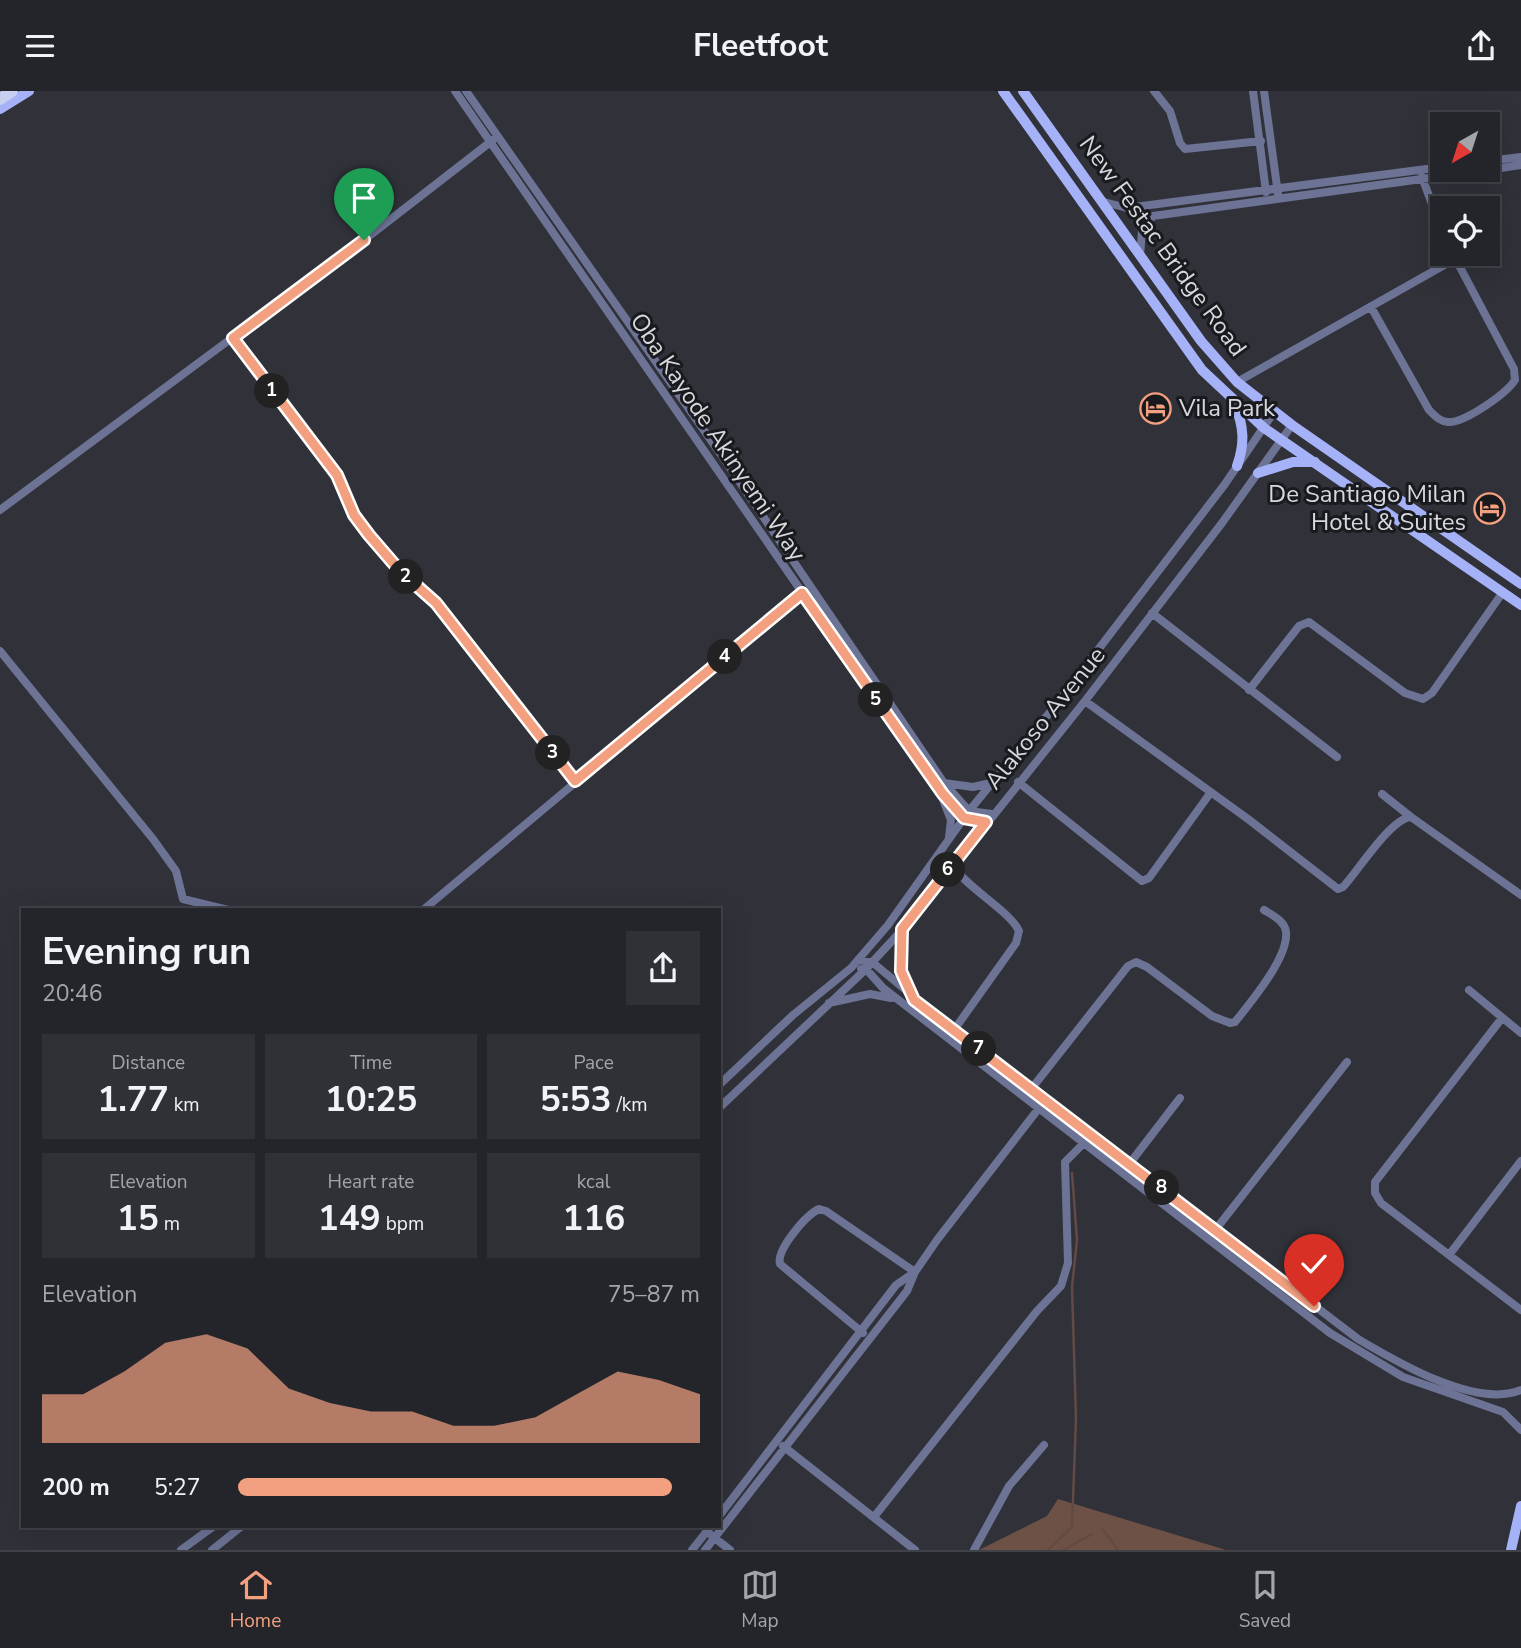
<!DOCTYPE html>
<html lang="en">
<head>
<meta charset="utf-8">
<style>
  :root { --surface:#24252b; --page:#303137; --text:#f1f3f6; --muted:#a3a5a9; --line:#414247; --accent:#f2a07f }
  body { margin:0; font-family:"Nunito Sans",sans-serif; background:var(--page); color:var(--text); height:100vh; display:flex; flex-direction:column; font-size:26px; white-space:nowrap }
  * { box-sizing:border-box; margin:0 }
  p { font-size:23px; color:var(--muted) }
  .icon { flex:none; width:38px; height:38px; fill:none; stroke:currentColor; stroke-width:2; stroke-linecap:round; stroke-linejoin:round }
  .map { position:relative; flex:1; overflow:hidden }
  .details { position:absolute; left:21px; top:817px; width:700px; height:620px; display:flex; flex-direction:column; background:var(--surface); border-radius:0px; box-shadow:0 7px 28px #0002,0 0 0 2px var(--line) }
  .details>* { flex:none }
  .needle { width:46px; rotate:219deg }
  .buttons { position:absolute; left:1430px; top:21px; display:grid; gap:14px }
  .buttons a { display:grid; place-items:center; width:70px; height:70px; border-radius:0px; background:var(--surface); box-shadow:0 7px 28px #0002,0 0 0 2px var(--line); font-size:35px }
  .pin { position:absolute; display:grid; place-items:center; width:60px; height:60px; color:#fff; margin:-72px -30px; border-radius:50% 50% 50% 0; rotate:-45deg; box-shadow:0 0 7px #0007 }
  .pin .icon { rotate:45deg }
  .km { position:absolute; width:35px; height:35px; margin:-18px; border-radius:50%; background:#222; color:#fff; font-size:19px; line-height:35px; text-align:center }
  .round { display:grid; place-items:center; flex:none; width:74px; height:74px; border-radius:0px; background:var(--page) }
  .overview { display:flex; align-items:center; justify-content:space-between; height:119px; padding:0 21px }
  h1 { font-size:38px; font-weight:700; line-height:52px }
  .figures { display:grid; grid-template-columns:repeat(3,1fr); gap:10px; height:119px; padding:7px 21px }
  .figures div { display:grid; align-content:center; border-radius:0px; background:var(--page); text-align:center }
  .figures b { font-size:35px; font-weight:700 }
  .figures small { font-size:19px; font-weight:400 }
  .figures p { font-size:19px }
  .chart { height:196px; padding:14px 21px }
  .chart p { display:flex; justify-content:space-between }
  .chart svg { width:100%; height:126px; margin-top:7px; fill:var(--accent); opacity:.7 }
  ul { padding:0 21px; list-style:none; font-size:23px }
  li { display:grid; grid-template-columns:112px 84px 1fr; align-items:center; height:52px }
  li i { height:18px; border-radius:9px; background:var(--accent) }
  header { display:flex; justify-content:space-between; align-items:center; height:91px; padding:0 21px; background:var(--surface); font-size:32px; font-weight:700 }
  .dock { display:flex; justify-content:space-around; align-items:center; height:98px; border-top:2px solid var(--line); background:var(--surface); font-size:19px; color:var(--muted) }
  .dock a { display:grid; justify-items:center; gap:4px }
  .dock .current { color:var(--accent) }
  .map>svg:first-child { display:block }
  .green { fill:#6d5146 }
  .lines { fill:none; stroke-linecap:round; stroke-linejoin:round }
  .stream { stroke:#614b44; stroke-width:2.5 }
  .minor { stroke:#6c7395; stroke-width:8 }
  .major { stroke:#a5b2f8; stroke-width:10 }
  .highway { stroke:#c8cff1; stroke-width:12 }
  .route-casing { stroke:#fff; stroke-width:14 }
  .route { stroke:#f2a07f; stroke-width:9 }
  .labels { text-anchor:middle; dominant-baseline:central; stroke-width:6; stroke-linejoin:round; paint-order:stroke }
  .street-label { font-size:24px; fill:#d6d8dd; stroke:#191a1d }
  .poi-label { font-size:24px; fill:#d6d8dd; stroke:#191a1d; text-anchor:start }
</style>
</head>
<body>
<header><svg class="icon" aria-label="menu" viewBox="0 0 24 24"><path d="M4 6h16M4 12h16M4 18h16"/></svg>Fleetfoot<svg class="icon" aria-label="share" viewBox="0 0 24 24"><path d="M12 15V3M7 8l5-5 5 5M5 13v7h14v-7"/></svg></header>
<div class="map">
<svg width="1521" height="1459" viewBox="0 0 1521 1459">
  <rect width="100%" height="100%" fill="#303139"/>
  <!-- green -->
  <path class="green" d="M 1058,1408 L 1226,1459 L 979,1459 L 1047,1425 Z"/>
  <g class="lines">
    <!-- stream -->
    <path class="stream" d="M 1103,1439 L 1118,1459
      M 1048,1459 L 1072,1436 L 1076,1327 L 1072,1196 L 1077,1149 L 1072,1082
      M 1063,1459 L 1092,1443"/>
    <!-- minor -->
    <path class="minor" d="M 455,0 L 930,686 L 964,727 L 986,731
      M 466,0 L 724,368 L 944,692 L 969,720 L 992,723
      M 1154,0 L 1170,20 L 1180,52 L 1185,58 L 1261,50
      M 1253,0 L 1266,101
      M 1264,0 L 1278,103
      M 1488,70 L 1521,66
      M 1488,79 L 1521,74
      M 1422,86 L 1442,140
      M 1104,111 L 1127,117 L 1442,76
      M 1140,165 L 1142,140 L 1153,125 L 1487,79
      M 1371,216 L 1429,319 C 1435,325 1439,330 1448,331 C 1465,332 1507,302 1515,289 L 1514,278 L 1453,163
      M 233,247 L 337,384 L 354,424 L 369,444 L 436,512 L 575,690
      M 1237,291 L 1455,168
      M 0,419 L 364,149 L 493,49
      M 1152,522 L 1337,666
      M 0,560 L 153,748 L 176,780 L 183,808 L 228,819
      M 1249,599 L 1299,535 L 1309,531 L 1405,602 L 1423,608 L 1432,602 L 1503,501
      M 1085,610 L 1248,728 L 1338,798 L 1343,796 C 1358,780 1391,727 1411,726 L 1521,804
      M 1018,691 L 1142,790 L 1149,787 L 1211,701
      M 944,692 L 973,696 L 995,691
      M 1382,703 L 1411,726
      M 942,706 L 951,729 L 949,746
      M 952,774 C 968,798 1010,820 1019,840 L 1016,852 L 954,939
      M 423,819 L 802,502
      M 902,839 L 900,872 L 911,903
      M 858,869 L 872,871 L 954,939 L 1358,1248 C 1397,1271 1476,1318 1521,1299
      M 861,878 L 866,878 L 883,897 L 1330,1242 L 1403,1286 L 1503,1321 L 1521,1339
      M 1469,899 L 1521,942
      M 829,912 L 870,903 L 891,907
      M 1502,927 L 1375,1091 L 1375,1102 L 1381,1112 L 1521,1219
      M 719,994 L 793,924 L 851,877 L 888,834 L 969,720 L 1055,615 L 1225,393 L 1274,321
      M 1032,997 L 1128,875 L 1136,871 L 1147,876 L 1212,925 L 1230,932 L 1235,931 C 1250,912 1289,866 1286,841 C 1285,830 1272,824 1264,819
      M 719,1017 L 866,878 L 902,839 L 1085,610 L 1222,432 L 1292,334
      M 1127,1076 L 1180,1007
      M 1216,1138 L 1347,971
      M 1449,1164 L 1521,1070
      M 863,1242 L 780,1173 C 776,1159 806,1124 819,1118 L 826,1120 L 915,1181
      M 783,1355 L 915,1459
      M 719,1425 L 896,1194 L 915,1181
      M 874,1426 L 1037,1220 L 1061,1195 L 1068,1172 L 1065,1071 L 1084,1052
      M 711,1444 L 730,1459
      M 181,1459 L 214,1435
      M 212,1459 L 242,1435
      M 692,1459 L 711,1435
      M 705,1459 L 907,1200 L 915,1181 L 937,1149 L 1046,1008
      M 974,1459 L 1009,1395 L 1044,1354"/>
    <!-- major -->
    <path class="major" d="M 1003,0 L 1202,279 L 1264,337 L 1521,514
      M 1023,0 L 1201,250 L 1237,291 L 1292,334 L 1521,493
      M 0,18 L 29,0
      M 1235,314 C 1244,336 1245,352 1237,375
      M 1258,382 L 1293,371 L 1315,371
      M 1511,1459 L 1521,1415"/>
    <!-- highway -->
    <path class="highway" d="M 0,8 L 12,0"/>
  </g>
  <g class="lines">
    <defs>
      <path id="route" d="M 364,149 L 233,247 L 337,384 L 354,424 L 369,444 L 400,480 L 436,512 L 575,690 L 802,502 L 943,703 L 964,727 L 986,731 L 902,838 L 901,880 L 914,909 L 1314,1215"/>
    </defs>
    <!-- route casing -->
    <use href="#route" class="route-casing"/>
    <!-- route -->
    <use href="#route" class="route"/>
  </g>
  <!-- icons -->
  <defs>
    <symbol id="hotel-ring" viewBox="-11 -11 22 22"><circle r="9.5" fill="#191a1d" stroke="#f2a07f" stroke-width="1.5"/><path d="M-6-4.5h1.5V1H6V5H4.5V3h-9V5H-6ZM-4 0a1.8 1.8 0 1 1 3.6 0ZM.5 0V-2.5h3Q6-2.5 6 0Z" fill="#f2a07f"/></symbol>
  </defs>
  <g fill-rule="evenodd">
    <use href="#hotel-ring" x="1138" y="300" width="35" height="35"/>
    <use href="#hotel-ring" x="1472" y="400" width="35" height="35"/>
  </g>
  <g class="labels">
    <!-- street labels -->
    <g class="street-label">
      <text transform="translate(1163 155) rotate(54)">New Festac Bridge Road</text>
      <text transform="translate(718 346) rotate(56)">Oba Kayode Akinyemi Way</text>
      <text transform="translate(1045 627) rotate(-51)">Alakoso Avenue</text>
    </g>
    <!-- poi labels -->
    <g class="poi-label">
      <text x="1179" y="317">Vila Park</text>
      <text x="1466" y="403" text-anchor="end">De Santiago Milan<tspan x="1466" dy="28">Hotel &amp; Suites</tspan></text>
    </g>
  </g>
</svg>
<div class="buttons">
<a><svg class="needle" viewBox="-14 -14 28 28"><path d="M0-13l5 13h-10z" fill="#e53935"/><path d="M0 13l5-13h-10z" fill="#a3a5a9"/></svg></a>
<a><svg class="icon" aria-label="locate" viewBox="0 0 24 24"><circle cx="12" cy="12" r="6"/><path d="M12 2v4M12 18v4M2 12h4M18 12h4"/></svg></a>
</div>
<div class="pin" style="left:364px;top:149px;background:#1e9e55"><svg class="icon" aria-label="arrive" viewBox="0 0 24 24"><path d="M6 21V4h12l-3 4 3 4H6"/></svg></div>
<div class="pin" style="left:1314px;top:1215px;background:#d93025"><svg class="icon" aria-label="check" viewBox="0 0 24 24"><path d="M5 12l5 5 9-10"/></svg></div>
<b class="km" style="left:272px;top:300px">1</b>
<b class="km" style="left:406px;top:486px">2</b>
<b class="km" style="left:553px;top:662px">3</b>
<b class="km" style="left:725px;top:566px">4</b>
<b class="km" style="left:876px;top:609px">5</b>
<b class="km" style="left:948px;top:779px">6</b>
<b class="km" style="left:979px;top:958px">7</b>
<b class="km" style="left:1162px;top:1097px">8</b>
<section class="details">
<div class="overview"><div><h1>Evening run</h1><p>20:46</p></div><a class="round"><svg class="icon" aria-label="share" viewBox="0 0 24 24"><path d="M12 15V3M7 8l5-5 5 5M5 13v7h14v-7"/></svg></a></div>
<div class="figures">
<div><p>Distance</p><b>1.77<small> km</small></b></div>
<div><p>Time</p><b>10:25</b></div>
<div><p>Pace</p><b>5:53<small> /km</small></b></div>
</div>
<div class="figures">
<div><p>Elevation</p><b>15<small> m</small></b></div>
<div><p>Heart rate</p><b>149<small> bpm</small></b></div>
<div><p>kcal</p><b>116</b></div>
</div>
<div class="chart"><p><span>Elevation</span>75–87 m</p>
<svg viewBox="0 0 160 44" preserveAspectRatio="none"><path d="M0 44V27L10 27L20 19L30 9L40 6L50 11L60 25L70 30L80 33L90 33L100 38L110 38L120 35L130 27L140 19L150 22L160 27V44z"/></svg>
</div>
<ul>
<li><b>200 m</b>5:27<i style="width:94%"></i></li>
</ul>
</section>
</div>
<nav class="dock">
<a class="current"><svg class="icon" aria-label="home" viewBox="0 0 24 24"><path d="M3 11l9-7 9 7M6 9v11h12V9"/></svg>Home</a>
<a><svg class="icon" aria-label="map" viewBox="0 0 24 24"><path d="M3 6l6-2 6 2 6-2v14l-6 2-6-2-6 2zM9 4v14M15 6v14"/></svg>Map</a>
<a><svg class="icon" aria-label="saved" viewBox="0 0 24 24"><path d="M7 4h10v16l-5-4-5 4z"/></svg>Saved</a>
</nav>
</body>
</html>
